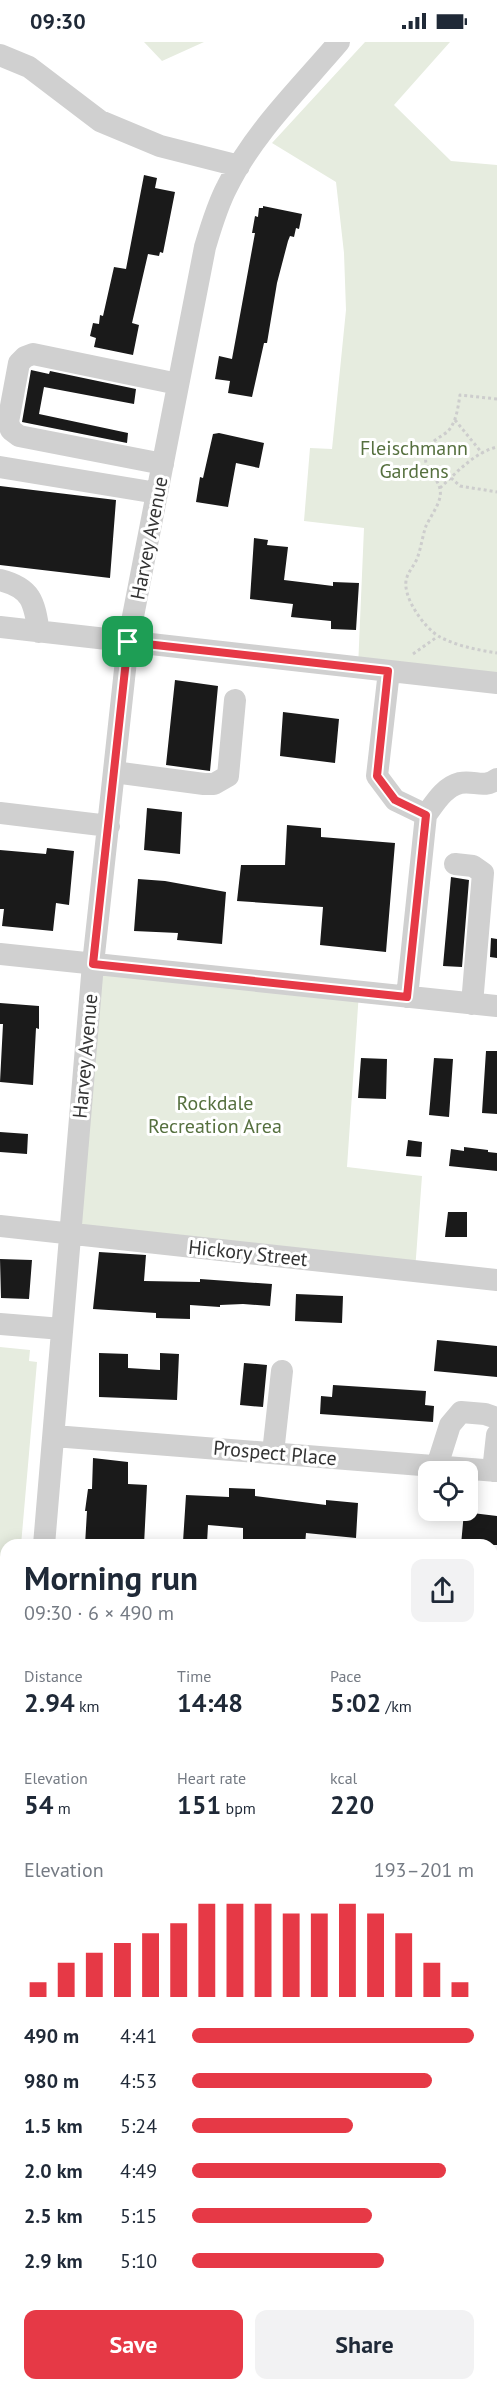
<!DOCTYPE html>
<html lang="en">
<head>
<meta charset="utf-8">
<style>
  :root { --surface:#fff; --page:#f2f2f3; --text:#1f2937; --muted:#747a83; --accent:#e63946 }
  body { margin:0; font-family:"PT Sans",sans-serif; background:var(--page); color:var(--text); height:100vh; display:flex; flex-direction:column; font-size:22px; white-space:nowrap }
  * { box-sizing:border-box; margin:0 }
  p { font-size:20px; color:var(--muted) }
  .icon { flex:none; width:33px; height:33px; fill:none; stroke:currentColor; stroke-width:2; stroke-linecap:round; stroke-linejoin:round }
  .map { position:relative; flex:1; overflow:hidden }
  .sheet { position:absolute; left:0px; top:1497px; width:498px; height:852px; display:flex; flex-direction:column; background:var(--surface); border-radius:18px 18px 0 0; box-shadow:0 3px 15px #0003 }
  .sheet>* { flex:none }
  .buttons { position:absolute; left:418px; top:1419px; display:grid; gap:12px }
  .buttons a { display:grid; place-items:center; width:60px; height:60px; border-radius:12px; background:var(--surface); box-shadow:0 3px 15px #0003; font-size:30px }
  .pin { position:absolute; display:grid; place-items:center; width:51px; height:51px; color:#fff; margin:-26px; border-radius:12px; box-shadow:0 3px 9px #0006 }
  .round { display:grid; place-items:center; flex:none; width:63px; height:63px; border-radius:12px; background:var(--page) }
  .overview { display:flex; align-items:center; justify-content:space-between; height:102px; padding:0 24px }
  h1 { font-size:33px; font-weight:700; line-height:45px }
  .stats { display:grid; grid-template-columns:repeat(3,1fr); gap:9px; height:102px; padding:6px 24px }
  .stats div { display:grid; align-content:center }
  .stats b { font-size:26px; font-weight:700 }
  .stats small { font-size:16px; font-weight:400 }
  .stats p { font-size:16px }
  .chart { height:168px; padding:12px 24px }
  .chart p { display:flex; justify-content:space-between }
  .chart svg { width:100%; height:108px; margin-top:6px; stroke:var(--accent); stroke-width:6 }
  .primary-button { display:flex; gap:12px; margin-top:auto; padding:12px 24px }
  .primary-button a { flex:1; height:69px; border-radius:12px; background:var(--accent); color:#fff; font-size:24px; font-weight:700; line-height:69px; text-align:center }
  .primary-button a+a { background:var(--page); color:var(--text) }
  ul { padding:0 24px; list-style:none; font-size:20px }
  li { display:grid; grid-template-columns:96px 72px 1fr; align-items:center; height:45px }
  li i { height:15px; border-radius:8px; background:var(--accent) }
  .status { display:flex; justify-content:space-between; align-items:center; height:42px; padding:0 30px; background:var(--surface); direction:ltr }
  .status svg { height:16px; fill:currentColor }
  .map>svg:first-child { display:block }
  .green { fill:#e6ecdf }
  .building { fill:#1a1a1a }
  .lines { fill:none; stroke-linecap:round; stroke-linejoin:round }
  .path { stroke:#cdcdcd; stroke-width:3; stroke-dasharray:3 3; stroke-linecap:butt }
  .minor { stroke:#d0d0d0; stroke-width:22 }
  .route-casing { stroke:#fff; stroke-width:12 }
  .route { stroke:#e63946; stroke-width:8 }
  .labels { text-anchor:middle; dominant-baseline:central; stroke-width:6; stroke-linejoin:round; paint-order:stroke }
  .park-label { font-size:20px; fill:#56703f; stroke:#fff }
  .street-label { font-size:20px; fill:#333; stroke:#fff }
</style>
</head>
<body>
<div class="status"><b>09:30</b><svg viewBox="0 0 49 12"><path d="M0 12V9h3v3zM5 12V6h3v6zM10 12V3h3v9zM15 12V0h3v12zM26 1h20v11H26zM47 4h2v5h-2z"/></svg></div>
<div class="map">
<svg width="497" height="2349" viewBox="0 0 497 2349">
  <rect width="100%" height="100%" fill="#fff"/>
  <!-- green -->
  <path class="green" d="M 144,0 L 204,0 L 162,19 Z
    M 365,0 L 450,0 L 394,63 L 451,119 L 497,123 L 497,641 L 358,626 L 364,486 L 304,479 L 310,406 L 332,407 L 346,268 L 344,211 L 336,140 L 272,101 Z
    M 93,922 L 359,950 L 347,1125 L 422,1134 L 415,1229 L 70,1191 Z
    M 0,1305 L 30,1308 L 29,1319 L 37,1320 L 21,1503 L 6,1503 L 6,1678 L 0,1747 Z"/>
  <!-- building -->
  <path class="building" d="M 144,133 L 157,136 L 155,146 L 175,150 L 163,211 L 160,210 L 159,214 L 148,212 L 132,281 L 139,283 L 133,313 L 94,305 L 96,296 L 90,294 L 93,281 L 99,282 L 100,273 L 103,274 L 114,225 L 126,227 Z
    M 263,164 L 302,172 L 299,187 L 296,186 L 294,195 L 290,194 L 288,199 L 277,241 L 267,301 L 264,301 L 252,355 L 228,351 L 230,339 L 215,337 L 219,314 L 232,317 L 255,191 L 252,191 L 255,174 L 258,175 L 259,166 L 263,166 Z
    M 31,328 L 49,332 L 50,329 L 136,347 L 134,362 L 44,345 L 39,372 L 128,391 L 127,401 L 22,380 Z
    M 219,391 L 264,401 L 259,426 L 236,421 L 228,465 L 196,460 L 200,435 L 203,436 L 213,392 Z
    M 0,444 L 116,458 L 110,536 L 0,523 Z
    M 254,496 L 268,498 L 267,503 L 288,505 L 284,538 L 333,544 L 333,540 L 359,541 L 356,588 L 331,587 L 331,579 L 291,575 L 293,562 L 250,557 Z
    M 175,638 L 218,644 L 210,729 L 166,723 Z
    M 283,670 L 339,677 L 335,721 L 280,714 Z
    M 147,766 L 182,770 L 180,812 L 144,808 Z
    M 287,783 L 321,786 L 321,795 L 395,801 L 386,910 L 320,903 L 323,865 L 237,859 L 241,823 L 285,823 Z
    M 47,806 L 74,809 L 69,863 L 56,861 L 53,889 L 2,884 L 4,867 L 0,867 L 0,808 L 46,812 Z
    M 451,835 L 469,838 L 462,925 L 443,924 Z
    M 138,837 L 165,839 L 226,850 L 222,902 L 177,898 L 178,891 L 134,889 Z
    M 491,896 L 497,897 L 497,916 L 490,915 Z
    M 0,961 L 39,964 L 39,987 L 36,986 L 33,1043 L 0,1040 L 3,982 L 0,982 Z
    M 486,1009 L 497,1009 L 497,1072 L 482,1071 Z
    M 361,1016 L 387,1017 L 386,1057 L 358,1056 Z
    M 434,1016 L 453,1017 L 449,1075 L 429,1073 Z
    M 0,1090 L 28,1092 L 27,1112 L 0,1110 Z
    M 408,1098 L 422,1100 L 421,1115 L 406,1114 Z
    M 464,1105 L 488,1108 L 488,1110 L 497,1111 L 497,1129 L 449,1124 L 451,1107 L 464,1109 Z
    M 448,1170 L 467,1170 L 467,1195 L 445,1195 Z
    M 99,1210 L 146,1213 L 144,1239 L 200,1240 L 200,1237 L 272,1242 L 270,1264 L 243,1262 L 220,1263 L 220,1265 L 190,1263 L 190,1277 L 156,1276 L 156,1271 L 93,1267 Z
    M 0,1217 L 32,1218 L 29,1257 L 1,1256 Z
    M 296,1252 L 343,1254 L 342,1281 L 295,1279 Z
    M 437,1298 L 497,1304 L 497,1335 L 434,1329 Z
    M 99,1311 L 128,1312 L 128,1326 L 160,1328 L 160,1311 L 179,1312 L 177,1358 L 99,1355 Z
    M 244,1321 L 267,1323 L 263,1365 L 240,1363 Z
    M 333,1343 L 426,1349 L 425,1363 L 434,1364 L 433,1380 L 320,1372 L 321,1354 L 332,1355 Z
    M 93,1416 L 128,1420 L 128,1442 L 147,1443 L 144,1503 L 85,1503 L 87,1469 L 85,1469 L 88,1447 L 92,1447 Z
    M 229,1446 L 255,1447 L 255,1454 L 326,1463 L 326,1458 L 358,1461 L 356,1496 L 306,1491 L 305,1503 L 243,1503 L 243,1486 L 208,1483 L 207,1501 L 183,1500 L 186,1453 L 229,1455 Z
    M 464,1470 L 497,1474 L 497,1503 L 461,1503 Z"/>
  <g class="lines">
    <!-- path -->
    <path class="path" d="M 497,357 L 460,353 C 458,364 457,378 449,388 C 444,394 433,397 429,405 C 416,429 444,434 440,455 C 438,465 430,475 426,484 C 422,495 421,508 416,519 C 413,525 409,529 407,535 C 400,553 425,587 440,595 C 457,604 478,608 497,611
      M 455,378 L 482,411
      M 451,436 L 460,444 L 497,450
      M 440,446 C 456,431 475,410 497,405
      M 413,612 L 437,595"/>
    <!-- minor -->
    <path class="minor" d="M 0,13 L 29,25 L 100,79 L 160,104 L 239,124
      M 163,422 L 19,394 L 11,388 L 8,380 L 19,321 L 25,315 L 33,312 L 178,342
      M 0,425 L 157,451
      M 0,538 C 32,546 34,560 39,590
      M 0,585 L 497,641
      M 389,629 L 377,734 L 395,758 L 426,773
      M 114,730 L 204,742 L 214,742 L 228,734 L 235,658
      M 0,771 L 109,784
      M 455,822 L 473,824 L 483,831 L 472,962
      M 0,912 L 497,964
      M 407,955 L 426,773 C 435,761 444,745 460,741 C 475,738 483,747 497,737
      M 0,1184 L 497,1238
      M 0,1282 L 62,1287
      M 54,1394 L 497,1429
      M 273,1411 L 282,1329
      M 437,1424 L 450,1383 L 461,1370 L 485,1372 L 497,1376
      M 493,1429 L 497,1393
      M 44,1503 L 93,922 L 128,600 L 205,205 C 211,185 217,164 227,145 C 254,90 300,46 339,0
      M 492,1609 L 497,1609
      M 0,1806 L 6,1806
      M 492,1961 L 497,1961
      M 0,2021 L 6,1947
      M 0,2215 L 6,2215
      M 492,2241 L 497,2241
      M 163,2349 L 163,2343
      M 357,2349 L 357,2343
      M 450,2349 L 450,2343"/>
  </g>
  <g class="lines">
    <defs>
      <path id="route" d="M 128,600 L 388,629 L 377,734 L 395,758 L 426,773 L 407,955 L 93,922 Z"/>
    </defs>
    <!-- route casing -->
    <use href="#route" class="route-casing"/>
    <!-- route -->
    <use href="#route" class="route"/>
  </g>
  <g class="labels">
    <!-- park labels -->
    <g class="park-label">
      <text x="414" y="406">Fleischmann<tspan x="414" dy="23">Gardens</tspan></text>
      <text x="215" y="1061">Rockdale<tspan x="215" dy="23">Recreation Area</tspan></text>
    </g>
    <!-- street labels -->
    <g class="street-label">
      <text transform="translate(149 496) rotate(-79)">Harvey Avenue</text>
      <text transform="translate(85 1014) rotate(-85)">Harvey Avenue</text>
      <text transform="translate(248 1211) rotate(6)">Hickory Street</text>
      <text transform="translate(275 1411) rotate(5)">Prospect Place</text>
    </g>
  </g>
</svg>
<div class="buttons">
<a><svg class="icon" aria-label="locate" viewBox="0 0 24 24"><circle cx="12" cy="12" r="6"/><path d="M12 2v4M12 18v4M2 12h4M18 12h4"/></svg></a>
</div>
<div class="pin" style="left:128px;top:600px;background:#1e9e55"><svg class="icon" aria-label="arrive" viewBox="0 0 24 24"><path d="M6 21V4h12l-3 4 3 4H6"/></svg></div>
<section class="sheet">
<div class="overview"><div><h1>Morning run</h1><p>09:30 · 6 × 490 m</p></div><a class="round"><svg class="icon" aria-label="share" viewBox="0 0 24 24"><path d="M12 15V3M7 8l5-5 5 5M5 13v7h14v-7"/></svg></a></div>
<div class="stats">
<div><p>Distance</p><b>2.94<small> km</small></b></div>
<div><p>Time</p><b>14:48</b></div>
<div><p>Pace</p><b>5:02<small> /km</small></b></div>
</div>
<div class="stats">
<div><p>Elevation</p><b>54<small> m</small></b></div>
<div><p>Heart rate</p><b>151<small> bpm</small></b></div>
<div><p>kcal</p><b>220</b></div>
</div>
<div class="chart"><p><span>Elevation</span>193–201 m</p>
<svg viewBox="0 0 160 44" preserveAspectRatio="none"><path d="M5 44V38M15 44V30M25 44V26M35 44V22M45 44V18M55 44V14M65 44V6M75 44V6M85 44V6M95 44V10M105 44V10M115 44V6M125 44V10M135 44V18M145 44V30M155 44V38"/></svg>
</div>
<ul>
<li><b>490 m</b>4:41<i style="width:100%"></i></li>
<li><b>980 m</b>4:53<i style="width:85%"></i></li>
<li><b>1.5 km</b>5:24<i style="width:57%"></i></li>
<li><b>2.0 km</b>4:49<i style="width:90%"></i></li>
<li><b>2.5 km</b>5:15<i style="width:64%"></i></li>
<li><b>2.9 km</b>5:10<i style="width:68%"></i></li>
</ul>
<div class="primary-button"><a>Save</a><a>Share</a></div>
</section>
</div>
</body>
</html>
